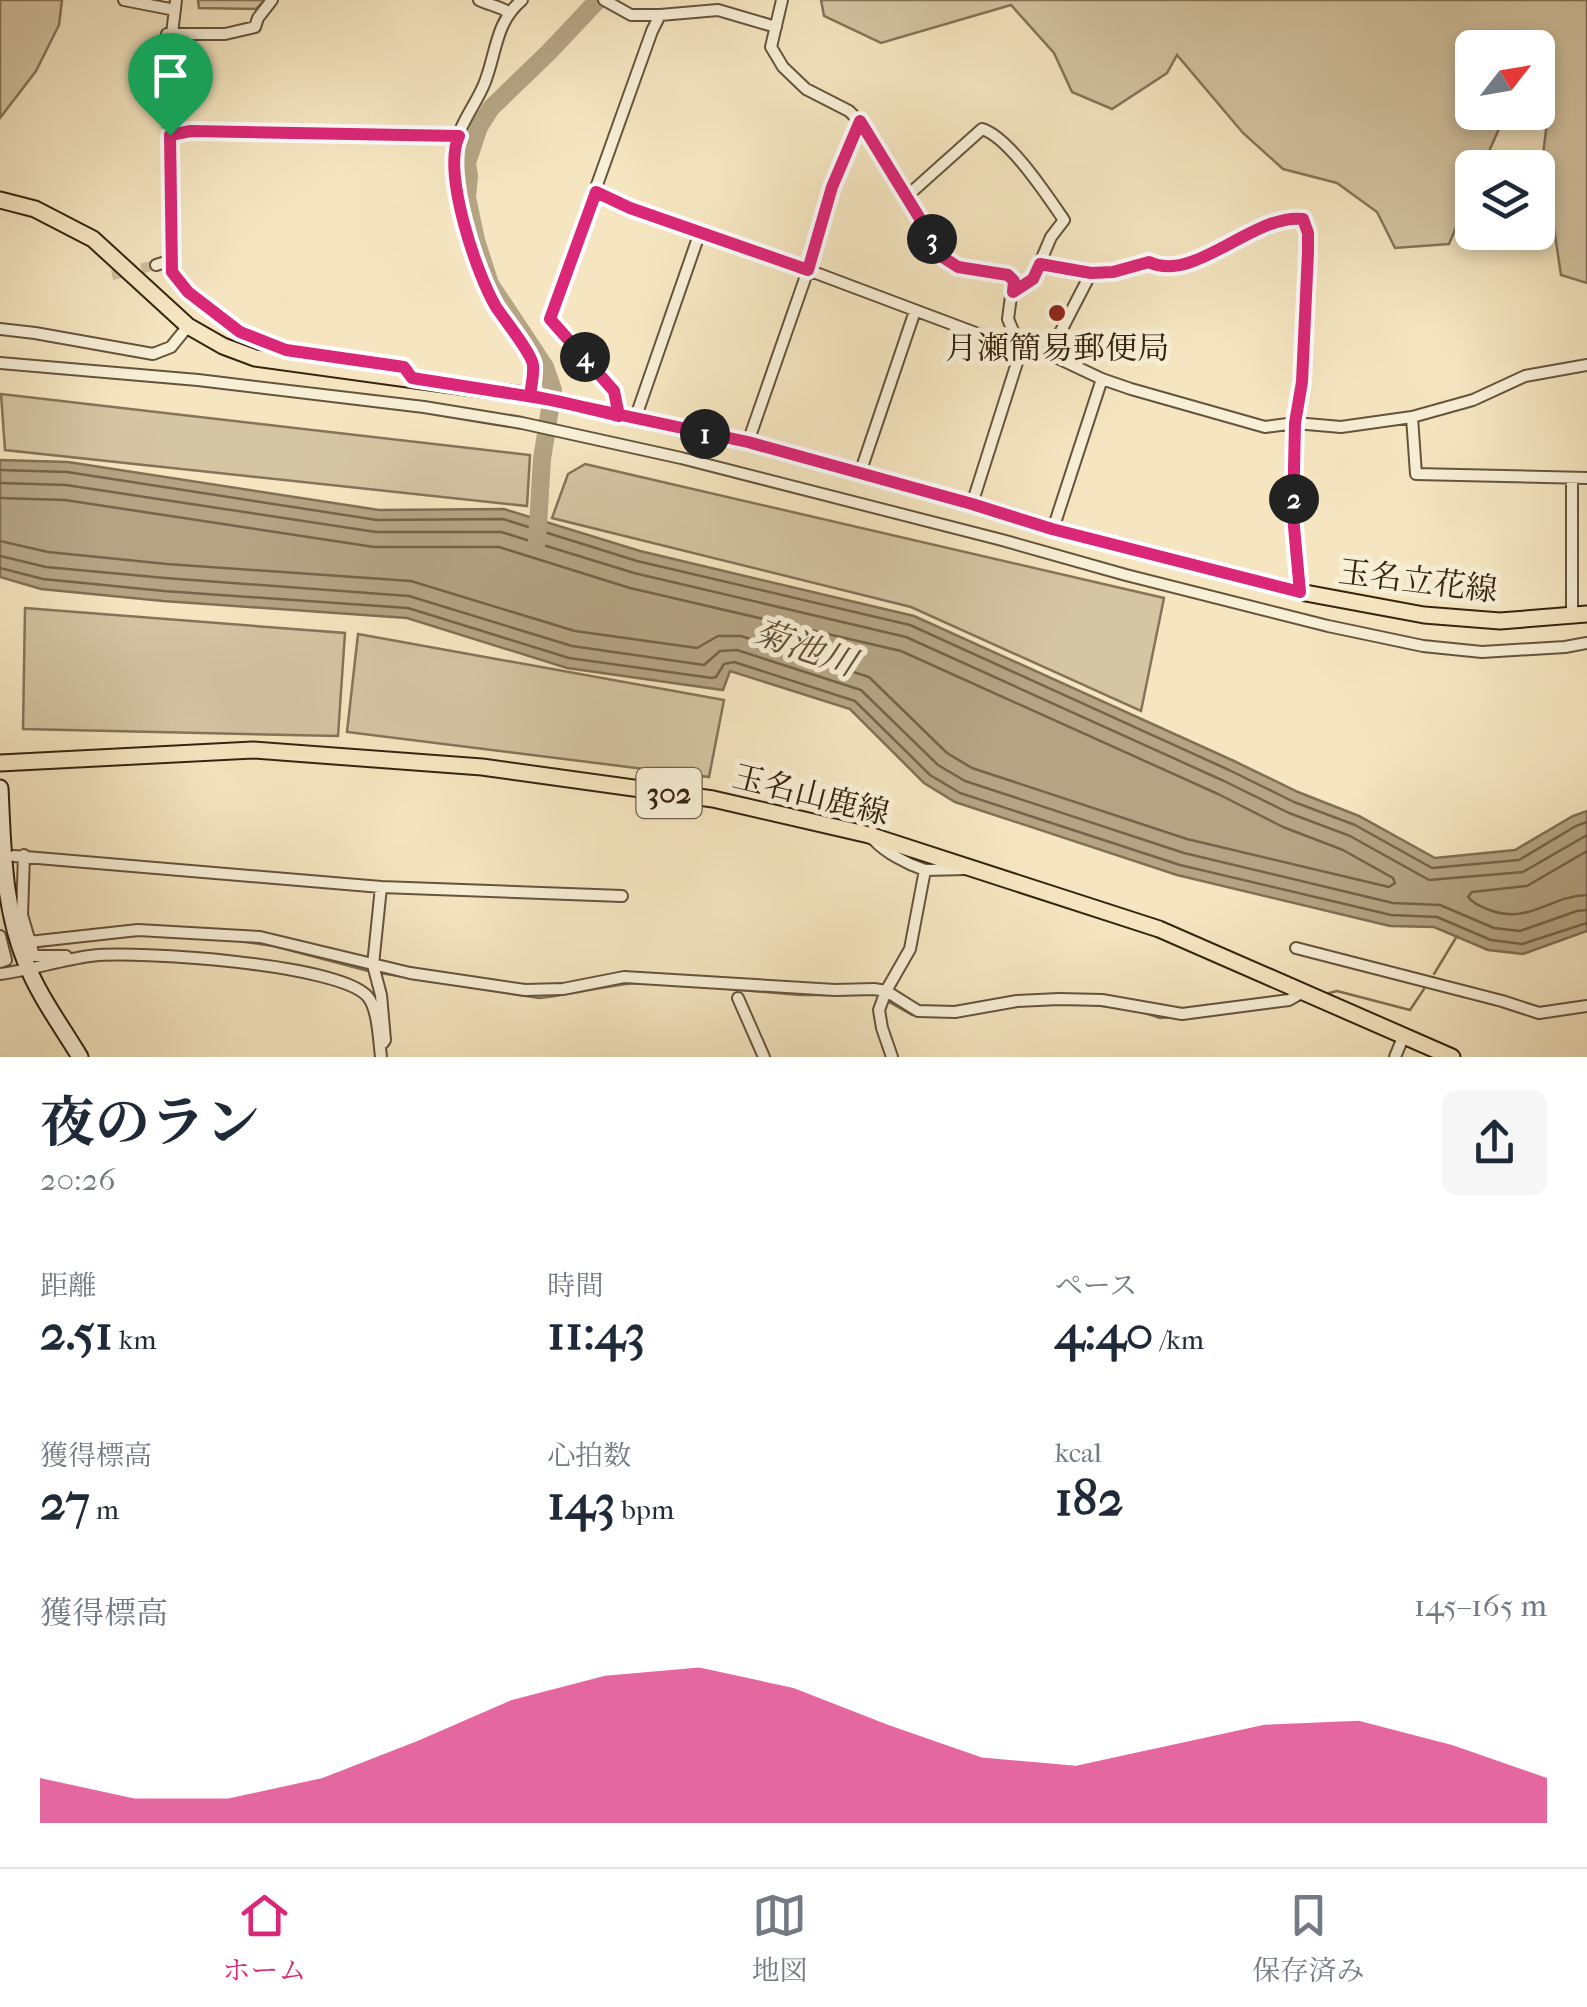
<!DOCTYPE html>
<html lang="ja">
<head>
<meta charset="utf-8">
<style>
  :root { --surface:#fff; --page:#f6f6f7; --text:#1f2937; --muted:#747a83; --line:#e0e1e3; --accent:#db2777 }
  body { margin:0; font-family:"IM FELL French Canon","Noto Serif JP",serif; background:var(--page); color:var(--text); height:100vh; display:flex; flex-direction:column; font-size:38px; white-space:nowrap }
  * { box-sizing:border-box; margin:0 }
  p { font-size:32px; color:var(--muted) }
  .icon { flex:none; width:55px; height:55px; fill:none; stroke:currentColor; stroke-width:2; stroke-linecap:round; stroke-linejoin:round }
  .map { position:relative; height:1057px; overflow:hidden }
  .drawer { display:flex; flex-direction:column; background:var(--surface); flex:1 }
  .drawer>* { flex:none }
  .needle { width:65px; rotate:59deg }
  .tools { position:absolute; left:1455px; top:30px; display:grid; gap:20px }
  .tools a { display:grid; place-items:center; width:100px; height:100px; border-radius:15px; background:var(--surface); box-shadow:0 5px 15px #0003; font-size:50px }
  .pin { position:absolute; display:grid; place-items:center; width:85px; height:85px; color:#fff; margin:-102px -42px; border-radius:50% 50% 50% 0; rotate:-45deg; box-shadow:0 0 10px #0007 }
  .pin .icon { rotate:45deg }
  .km { position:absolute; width:50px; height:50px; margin:-25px; border-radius:50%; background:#222; color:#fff; font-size:28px; line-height:50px; text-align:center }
  .round { display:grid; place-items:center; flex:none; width:105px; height:105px; border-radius:15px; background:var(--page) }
  .summary { display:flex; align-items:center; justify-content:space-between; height:170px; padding:0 40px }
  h1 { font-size:55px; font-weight:700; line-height:75px }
  .figures { display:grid; grid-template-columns:repeat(3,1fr); gap:15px; height:170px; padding:10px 40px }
  .figures div { display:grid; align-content:center }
  .figures b { font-size:50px; font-weight:700 }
  .figures small { font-size:28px; font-weight:400 }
  .figures p { font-size:28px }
  .chart { height:280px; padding:20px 40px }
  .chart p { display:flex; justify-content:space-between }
  .chart svg { width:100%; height:180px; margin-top:10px; fill:var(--accent); opacity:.7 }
  .dock { display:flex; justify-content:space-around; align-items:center; height:140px; border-top:2px solid var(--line); background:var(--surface); font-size:28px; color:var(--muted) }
  .dock a { display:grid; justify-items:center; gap:5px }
  .dock .on { color:var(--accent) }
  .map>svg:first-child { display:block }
  .green { fill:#d4c5a3; stroke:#847458; stroke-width:2.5 }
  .water { fill:#b4a484; stroke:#817055; stroke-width:2.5 }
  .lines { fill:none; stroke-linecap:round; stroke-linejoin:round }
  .shore { stroke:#746449; stroke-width:2.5 }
  .stream { stroke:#817055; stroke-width:2.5 }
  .river { stroke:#b4a484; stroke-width:18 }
  .minor-tunnel { stroke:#cfbf9d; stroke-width:10; stroke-dasharray:10 5; stroke-linecap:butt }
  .minor-casing { stroke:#65543b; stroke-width:14 }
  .secondary-casing { stroke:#35230e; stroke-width:19 }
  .primary-casing { stroke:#35230e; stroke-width:19 }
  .minor { stroke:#f8efd7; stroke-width:10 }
  .secondary { stroke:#f8efd7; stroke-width:15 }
  .primary { stroke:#f5e6c1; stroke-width:15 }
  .route-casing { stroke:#fff; stroke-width:20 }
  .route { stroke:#db2777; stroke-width:12 }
  .poi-dot { fill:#8f2418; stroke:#f8efd7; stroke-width:4 }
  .labels { text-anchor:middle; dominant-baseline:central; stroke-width:10; stroke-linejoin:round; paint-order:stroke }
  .shield { fill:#f8efd7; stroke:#70604a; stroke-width:2.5 }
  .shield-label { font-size:30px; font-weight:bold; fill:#35230e }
  .poi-label { font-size:32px; fill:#35230e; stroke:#f8efd7 }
  .street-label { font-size:32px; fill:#35230e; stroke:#f8efd7 }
  .water-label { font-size:35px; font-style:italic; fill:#615037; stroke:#f8efd7 }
</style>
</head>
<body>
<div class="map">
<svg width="1587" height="1057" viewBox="0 0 1587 1057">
  <rect width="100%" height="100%" fill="#f5e6c1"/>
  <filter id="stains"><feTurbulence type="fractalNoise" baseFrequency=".002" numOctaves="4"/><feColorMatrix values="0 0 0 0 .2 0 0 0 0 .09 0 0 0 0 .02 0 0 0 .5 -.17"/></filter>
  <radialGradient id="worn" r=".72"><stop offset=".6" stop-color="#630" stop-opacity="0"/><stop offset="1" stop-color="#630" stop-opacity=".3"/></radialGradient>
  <!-- green -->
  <path class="green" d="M 0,0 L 62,0 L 59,25 L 36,71 L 0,118 Z
    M 198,0 L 265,0 L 256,9 L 199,8 Z
    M 821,0 L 1587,0 L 1587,283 L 1561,275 L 1543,154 L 1552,84 L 1538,79 L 1538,48 L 1472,48 L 1472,112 L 1506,113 L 1482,167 L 1472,168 L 1472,190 L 1449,244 L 1395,248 L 1377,212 L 1337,183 L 1283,169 L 1243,133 L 1177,55 L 1167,73 L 1112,109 L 1072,92 L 1054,53 L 1011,5 L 881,43 L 824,16 Z
    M 1,394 L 530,455 L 527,506 L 5,450 Z
    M 585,464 L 1164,598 L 1141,711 L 911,607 L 552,518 L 568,474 Z
    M 25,608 L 345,633 L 338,736 L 23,729 Z
    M 358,634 L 724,700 L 709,777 L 347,732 Z"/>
  <!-- water -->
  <path class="water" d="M 0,460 L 68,462 L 379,510 L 504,509 L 640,551 L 914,616 L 1234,761 L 1298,792 L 1359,816 L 1435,858 L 1515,850 L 1573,816 L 1587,811 L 1587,931 L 1523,954 L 1488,950 L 1434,927 L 1390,926 L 1177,875 L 955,802 L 924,783 L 850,709 L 730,671 L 723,690 L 567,668 L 407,618 L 163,601 L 41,589 L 0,577 Z"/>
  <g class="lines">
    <!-- shore -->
    <path class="shore" d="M 0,470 L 67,472 L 377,520 L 503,519 L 637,561 L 910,625 L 1229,770 L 1294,802 L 1355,825 L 1432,868 L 1519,860 L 1576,826 L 1587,822
      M 0,483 L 66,485 L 376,532 L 501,532 L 634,573 L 906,637 L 1224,781 L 1289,813 L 1350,836 L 1429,880 L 1523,872 L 1587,835
      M 0,498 L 65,500 L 374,547 L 499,547 L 630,588 L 901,651 L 1218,794 L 1283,827 L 1343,850 L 1393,878 L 1395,883 L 1389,887 L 1187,839 L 972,768 L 947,753 L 869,677 L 741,636 L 718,636 L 697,648 L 575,631 L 411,581 L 167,564 L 48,552 L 0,541
      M 0,556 L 46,567 L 165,578 L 409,596 L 572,646 L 704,665 L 720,651 L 737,650 L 861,690 L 938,765 L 965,781 L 1184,853 L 1393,903 L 1440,905 L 1494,928 L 1520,931 L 1577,911 L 1587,910
      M 0,568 L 43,579 L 164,591 L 408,608 L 569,658 L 712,678 L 716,677 L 724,664 L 734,662 L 855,701 L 930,775 L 960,793 L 1180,865 L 1391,915 L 1437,917 L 1491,940 L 1522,944 L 1587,923
      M 1587,851 L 1527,886 L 1472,892 L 1468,897 C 1473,903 1479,906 1487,909 C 1528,926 1549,896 1587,895"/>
    <!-- stream -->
    <path class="stream" d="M 239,941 L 274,946 L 372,972
      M 37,947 L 66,943
      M 380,973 L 539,998 C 573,995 605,985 638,983
      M 1434,974 L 1457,936
      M 696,986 L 800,995 L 848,995
      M 1325,994 L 1337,991 L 1410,1010 L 1424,989
      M 889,1002 L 912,1015 L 917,1015
      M 1094,1005 L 1111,1007
      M 1139,1011 L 1160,1018 L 1175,1017"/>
    <!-- river -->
    <path class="river" d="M 537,542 L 542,459 L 553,390 L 545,367 L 490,284 L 476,240 L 467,197 L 469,176 L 467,163 L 479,127 L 491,108 L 549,52 L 598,0"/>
    <!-- minor-tunnel -->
    <path class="minor-tunnel" d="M 112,275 L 156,265"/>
    <defs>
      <path id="minor" d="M 124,0 L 175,10
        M 176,0 L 172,34 L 167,34 L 164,56 L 164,90 L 170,135 L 172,272 L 188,292 L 241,332 L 286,350 L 404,367 L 412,379
        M 479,0 C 489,5 499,6 508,12
        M 522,0 C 495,23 497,51 485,82 C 477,103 460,123 455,145 C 446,180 478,276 497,307 C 504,320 532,354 533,365 C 534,375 531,387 531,396
        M 604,0 L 631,15 L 660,15 L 718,10 L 776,27
        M 782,0 L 771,47 L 783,67 L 806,89 L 849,111 L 864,126 L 944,257 L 958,267 L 1009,275 L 1013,281 L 1008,319 L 1021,350 L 972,504
        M 172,34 L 225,34 L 255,27 L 258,18 L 272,0
        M 170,135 L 191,131 L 459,136
        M 596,192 L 630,208 L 808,270 L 1021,350 L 1049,354 L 1102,379 L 1131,389 L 1265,427 L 1295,423 L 1341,427 L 1412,417 L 1473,400 L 1525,376 L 1587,365
        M 906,197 L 982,129 C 1009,137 1048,197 1064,220 L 1051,237 L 1033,279 L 1013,292
        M 1040,264 L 1091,273 L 1113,272 L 1149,262 C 1195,284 1254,213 1303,219 L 1308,233 L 1308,252 L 1302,383 L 1295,423 L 1293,516 L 1300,592
        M 156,265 L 172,260
        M 0,329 L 35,333 L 153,354 L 171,347 L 188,326
        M 1049,354 L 1091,273
        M 0,363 L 198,380 L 424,407 L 522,423 L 681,458 L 1002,540 L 1126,575 L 1328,626 L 1423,646 L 1482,652 L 1565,647 L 1587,643
        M 619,416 L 614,391 L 549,319 L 652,31 L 660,15
        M 1412,417 L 1416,474 L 1587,478
        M 635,419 L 700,232
        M 748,442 L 808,270 L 832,187 L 859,121
        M 860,473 L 915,311
        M 1572,478 L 1572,617
        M 1053,529 L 1102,379
        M 873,839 C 886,853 907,864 925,870 L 910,949 L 886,991 L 879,1010 L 882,1028 L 892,1057
        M 24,855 L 22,915 L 34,956 L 66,956
        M 14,856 L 381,887 L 622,896
        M 925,870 L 967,869
        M 381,887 L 373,965 L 381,995 L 385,1040 L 383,1043
        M 0,936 L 6,960 L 0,962
        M 29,942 L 138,930 L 260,937 L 410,973 L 525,990 L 563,989 L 624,977 L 835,990 L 874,989 L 886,991 L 918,1011 L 955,1012 L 1017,1001 L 1059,999 L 1102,1000 L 1182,1014 L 1289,1000 L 1303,992
        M 1296,948 L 1502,1001 L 1539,1013 L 1587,1006
        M 0,974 C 31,970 60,960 90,956 C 136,950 341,964 368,997 C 378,1009 379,1041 381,1057
        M 738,998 L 764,1057
        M 1395,1057 L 1404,1035"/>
      <path id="secondary" d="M 0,788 C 3,848 3,907 26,963 C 39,996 62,1027 80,1057"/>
      <path id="primary" d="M 0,200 L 35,209 L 93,239 L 188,326 L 223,346 L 255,358 L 531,396 L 748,442 L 972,504 L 1053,529 L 1300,592 L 1424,615 L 1500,621 L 1587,614
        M 0,763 L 253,750 L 482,767 L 713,799 L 869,835 L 1159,929 L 1452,1057"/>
    </defs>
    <!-- minor casing -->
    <use href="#minor" class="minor-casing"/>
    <!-- secondary casing -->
    <use href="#secondary" class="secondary-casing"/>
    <!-- primary casing -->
    <use href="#primary" class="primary-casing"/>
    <!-- minor -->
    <use href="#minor" class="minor"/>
    <!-- secondary -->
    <use href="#secondary" class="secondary"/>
    <!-- primary -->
    <use href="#primary" class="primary"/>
  </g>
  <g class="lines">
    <defs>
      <path id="route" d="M 170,135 L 172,272 L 188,292 L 240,332 L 286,350 L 404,367 L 412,378 L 546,399 L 748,442 L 972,504 L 1052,529 L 1300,592 L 1293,516 L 1295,423 L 1302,382 L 1308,252 L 1308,233 L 1303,219 C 1254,213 1194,284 1149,262 L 1113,272 L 1091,273 L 1040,264 L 1033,279 L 1013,292 L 1014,281 L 1008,275 L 958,267 L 944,258 L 860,121 L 832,187 L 808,270 L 630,208 L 596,192 L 550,319 L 614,391 L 619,416 C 590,409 561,401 530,396 C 531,387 534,375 533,365 C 532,354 504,319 496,307 C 476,273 442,172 459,136 L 191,131 L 170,135"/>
    </defs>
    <!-- route casing -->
    <use href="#route" class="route-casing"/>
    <!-- route -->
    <use href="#route" class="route"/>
  </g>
  <!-- markers -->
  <circle class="poi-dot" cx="1057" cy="313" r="10"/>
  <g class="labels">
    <!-- shield labels -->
    <rect class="shield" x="636.5" y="768" width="65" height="50" rx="8"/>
    <g class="shield-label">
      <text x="669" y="793">302</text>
    </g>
    <!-- poi labels -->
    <g class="poi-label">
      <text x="1057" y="348">月瀬簡易郵便局</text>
    </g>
    <!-- street labels -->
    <g class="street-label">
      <text transform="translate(1418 581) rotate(7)">玉名立花線</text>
      <text transform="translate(811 795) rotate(14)">玉名山鹿線</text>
    </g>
    <!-- water labels -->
    <g class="water-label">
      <text transform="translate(805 648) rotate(19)">菊池川</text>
    </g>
  </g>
  <rect width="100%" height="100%" filter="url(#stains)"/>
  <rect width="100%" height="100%" fill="url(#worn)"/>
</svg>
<div class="tools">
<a><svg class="needle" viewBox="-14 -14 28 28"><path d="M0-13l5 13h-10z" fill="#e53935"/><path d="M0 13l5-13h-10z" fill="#747a83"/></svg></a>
<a><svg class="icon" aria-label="layers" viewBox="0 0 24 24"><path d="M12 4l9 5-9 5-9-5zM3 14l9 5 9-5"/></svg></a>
</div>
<div class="pin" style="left:170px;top:135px;background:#1e9e55"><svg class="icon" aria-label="arrive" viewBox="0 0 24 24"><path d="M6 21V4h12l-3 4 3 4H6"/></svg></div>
<b class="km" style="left:705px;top:434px">1</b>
<b class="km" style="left:1294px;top:499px">2</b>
<b class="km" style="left:932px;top:239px">3</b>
<b class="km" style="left:585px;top:357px">4</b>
</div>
<section class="drawer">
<div class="summary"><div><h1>夜のラン</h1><p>20:26</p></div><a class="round"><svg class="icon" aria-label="share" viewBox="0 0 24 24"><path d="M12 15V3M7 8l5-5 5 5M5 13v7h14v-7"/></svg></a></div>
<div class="figures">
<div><p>距離</p><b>2.51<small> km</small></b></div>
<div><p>時間</p><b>11:43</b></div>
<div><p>ペース</p><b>4:40<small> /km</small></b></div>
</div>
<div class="figures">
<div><p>獲得標高</p><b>27<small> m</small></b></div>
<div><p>心拍数</p><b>143<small> bpm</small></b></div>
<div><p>kcal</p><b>182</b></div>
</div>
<div class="chart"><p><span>獲得標高</span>145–165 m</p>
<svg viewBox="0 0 160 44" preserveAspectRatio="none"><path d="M0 44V33L10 38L20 38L30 33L40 24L50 14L60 8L70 6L80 11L90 20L100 28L110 30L120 25L130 20L140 19L150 25L160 33V44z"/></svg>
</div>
</section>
<nav class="dock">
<a class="on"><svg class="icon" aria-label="home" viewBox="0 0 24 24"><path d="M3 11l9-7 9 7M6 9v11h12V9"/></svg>ホーム</a>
<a><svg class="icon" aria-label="map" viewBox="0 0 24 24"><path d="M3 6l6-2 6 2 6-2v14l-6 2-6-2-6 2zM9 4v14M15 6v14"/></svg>地図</a>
<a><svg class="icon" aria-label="saved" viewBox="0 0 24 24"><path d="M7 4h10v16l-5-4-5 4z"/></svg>保存済み</a>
</nav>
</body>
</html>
